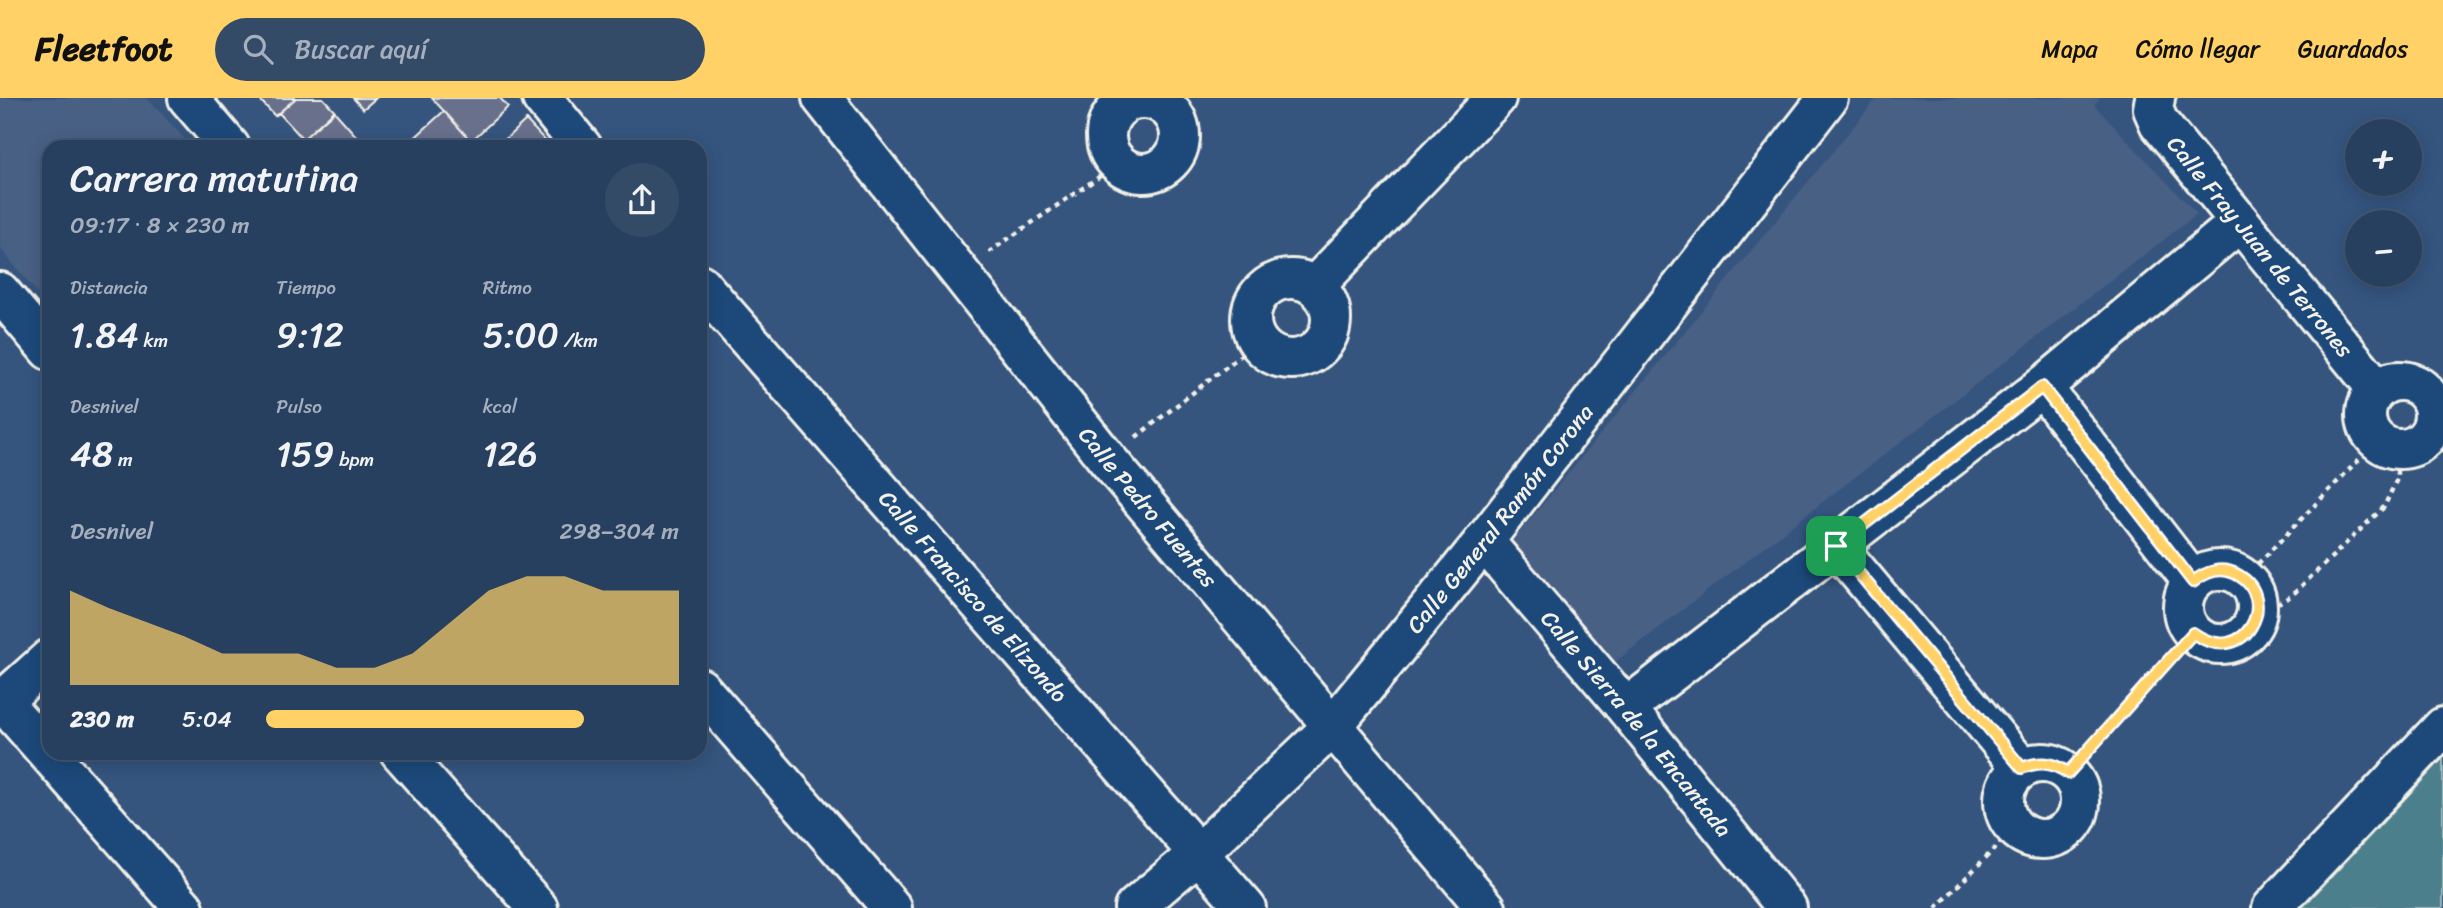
<!DOCTYPE html>
<html lang="es">
<head>
<meta charset="utf-8">
<style>
  :root { --surface:#28405f; --page:#344b68; --text:#f1f3f6; --muted:#a5afbd; --line:#445974; --accent:#ffd166 }
  body { margin:0; font-family:Sriracha,sans-serif; background:var(--page); color:var(--text); height:100vh; display:flex; flex-direction:column; font-size:26px; white-space:nowrap }
  * { box-sizing:border-box; margin:0 }
  p { font-size:23px; color:var(--muted) }
  .icon { flex:none; width:38px; height:38px; fill:none; stroke:currentColor; stroke-width:2; stroke-linecap:round; stroke-linejoin:round }
  .map { position:relative; flex:1; overflow:hidden }
  .panel { position:absolute; left:42px; top:42px; width:665px; height:620px; display:flex; flex-direction:column; background:var(--surface); border-radius:21px; box-shadow:0 4px 18px #0003,0 0 0 2px var(--line) }
  .panel>* { flex:none }
  .tools { position:absolute; left:2345px; top:21px; display:grid; gap:14px }
  .tools a { display:grid; place-items:center; width:77px; height:77px; border-radius:50%; background:var(--surface); box-shadow:0 4px 18px #0003,0 0 0 2px var(--line); font-size:35px }
  .pin { position:absolute; display:grid; place-items:center; width:60px; height:60px; color:#fff; margin:-30px; border-radius:14px; box-shadow:0 4px 10px #0006 }
  .round { display:grid; place-items:center; flex:none; width:74px; height:74px; border-radius:37px; background:var(--page) }
  .head { display:flex; align-items:center; justify-content:space-between; height:119px; padding:0 28px }
  h1 { font-size:38px; font-weight:600; line-height:52px }
  .metrics { display:grid; grid-template-columns:repeat(3,1fr); gap:10px; height:119px; padding:7px 28px }
  .metrics div { display:grid; align-content:center }
  .metrics b { font-size:35px; font-weight:600 }
  .metrics small { font-size:19px; font-weight:400 }
  .metrics p { font-size:19px }
  .chart { height:196px; padding:14px 28px }
  .chart p { display:flex; justify-content:space-between }
  .chart svg { width:100%; height:126px; margin-top:7px; fill:var(--accent); opacity:.7 }
  ul { padding:0 28px; list-style:none; font-size:23px }
  li { display:grid; grid-template-columns:112px 84px 1fr; align-items:center; height:52px }
  li i { height:18px; border-radius:9px; background:var(--accent) }
  header { display:flex; align-items:center; gap:42px; box-sizing:border-box; height:98px; padding:0 35px; background:var(--accent); color:#111 }
  header strong { font-size:33px }
  nav { display:flex; gap:38px; margin-inline-start:auto; font-size:24px }
  .search { width:490px; height:63px; background:var(--page); display:flex; align-items:center; gap:18px; box-sizing:border-box; padding:0 24px; border-radius:38px; color:var(--muted); font-size:26px }
  .map>svg:first-child { display:block }
  .built { fill:#486085 }
  .green { fill:#4b7f8c; stroke:#a0b8ba; stroke-width:2 }
  .building { fill:#676f8c; stroke:#f4f1e8; stroke-width:2 }
  .lines { fill:none; stroke-linecap:round; stroke-linejoin:round }
  .minor-casing { stroke:#f4f1e8; stroke-width:44 }
  .path { stroke:#f4f1e8; stroke-width:4.5; stroke-dasharray:5 5; stroke-linecap:butt }
  .minor { stroke:#1f4a7a; stroke-width:38 }
  .route-casing { stroke:#fff; stroke-width:14 }
  .route { stroke:#ffd166; stroke-width:9 }
  .labels { text-anchor:middle; dominant-baseline:central; stroke-width:6; stroke-linejoin:round; paint-order:stroke }
  .street-label { font-size:23px; fill:#f4f1e8; stroke:#1f4a7a }
</style>
</head>
<body>
<header>
<strong>Fleetfoot</strong>
<div class="search"><svg class="icon" aria-label="search" viewBox="0 0 24 24"><circle cx="10" cy="10" r="6"/><path d="M15 15l6 6"/></svg>Buscar aquí</div>
<nav><a>Mapa</a><a>Cómo llegar</a><a>Guardados</a></nav>
</header>
<div class="map">
<svg width="2443" height="810" viewBox="0 0 2443 810">
  <rect width="100%" height="100%" fill="#35557f"/>
  <filter id="ink" filterUnits="userSpaceOnUse"><feTurbulence type="fractalNoise" baseFrequency=".0143" numOctaves="2"/><feDisplacementMap in="SourceGraphic" scale="14" xChannelSelector="R" yChannelSelector="G"/><feConvolveMatrix kernelMatrix="1 2 1 2 8 2 1 2 1" color-interpolation-filters="sRGB"/></filter>
  <g filter="url(#ink)">
    <!-- built -->
    <path class="built" d="M 0,0 L 147,0 L 192,49 L 49,49 L 49,209 L 0,150 Z
      M 1877,0 L 2100,0 L 2094,7 L 2197,116 L 1616,563 L 1511,445 Z"/>
    <!-- green -->
    <path class="green" d="M 2443,660 L 2443,810 L 2302,810 Z"/>
    <!-- building -->
    <path class="building" d="M 258,0 L 296,0 L 275,18 Z
      M 296,0 L 323,0 L 335,13 L 303,41 L 279,15 Z
      M 353,0 L 376,0 L 363,11 Z
      M 432,0 L 500,0 L 508,9 L 471,43 Z
      M 334,13 L 357,39 L 346,49 L 310,49 L 303,41 Z
      M 444,13 L 471,43 L 464,49 L 410,49 L 408,46 Z
      M 526,22 L 551,49 L 497,49 Z"/>
    <g class="lines">
      <defs>
        <g id="minor">
          <path d="M 188,0 L 230,49"/>
          <path d="M 542,0 L 582,49"/>
          <path id="s1" d="M 822,0 L 1107,361 L 1486,810"/>
          <path id="s2" d="M 2155,0 L 2153,11 L 2159,25 L 2377,291"/>
          <circle cx="1143" cy="38" r="37"/>
          <circle cx="1291" cy="221" r="40"/>
          <path id="s3" d="M 700,186 L 1246,810"/>
          <path d="M 1315,188 L 1496,0"/>
          <path d="M 0,194 L 49,252"/>
          <circle cx="2400" cy="317" r="34"/>
          <path d="M 2042,289 L 2193,484"/>
          <path id="s4" d="M 1484,443 L 1626,610 L 1787,810"/>
          <path d="M 1836,448 L 2022,670"/>
          <circle cx="2220" cy="509" r="37"/>
          <path d="M 700,590 L 892,810"/>
          <path d="M 0,601 L 184,810"/>
          <path d="M 0,605 L 49,561"/>
          <path d="M 1626,610 L 2042,289 L 2239,125"/>
          <path d="M 400,654 L 538,810"/>
          <circle cx="2042" cy="703" r="38"/>
          <path id="s5" d="M 1134,810 L 1199,755 L 1333,628 L 1484,443 L 1828,0"/>
          <path d="M 2272,810 L 2443,629"/>
        </g>
      </defs>
      <!-- minor casing -->
      <use href="#minor" class="minor-casing"/>
      <!-- path -->
      <path class="path" d="M 989,154 L 1118,66
        M 1136,339 L 1258,244
        M 2426,339 L 2443,354
        M 2244,480 L 2377,343
        M 2257,509 L 2280,504 L 2291,498 L 2384,409 L 2397,381 L 2397,352
        M 2068,675 L 2193,535
        M 1936,810 L 2015,730"/>
      <!-- minor -->
      <use href="#minor" class="minor"/>
    </g>
  </g>
  <g class="lines" filter="url(#ink)">
    <defs>
      <path id="route" d="M 2042,289 L 2193,484 C 2207,473 2221,468 2238,477 C 2280,500 2246,572 2193,535 L 2068,675 C 2052,664 2040,663 2022,670 L 1836,448 Z"/>
    </defs>
    <!-- route casing -->
    <use href="#route" class="route-casing"/>
    <!-- route -->
    <use href="#route" class="route"/>
  </g>
  <g class="labels">
    <!-- street labels -->
    <g class="street-label">
      <text stroke="none"><textPath href="#s2" startOffset="186">Calle Fray Juan de Terrones</textPath></text>
      <text stroke="none"><textPath href="#s1" startOffset="523">Calle Pedro Fuentes</textPath></text>
      <text stroke="none"><textPath href="#s5" startOffset="536">Calle General Ramón Corona</textPath></text>
      <text stroke="none"><textPath href="#s3" startOffset="415">Calle Francisco de Elizondo</textPath></text>
      <text stroke="none"><textPath href="#s4" startOffset="238">Calle Sierra de la Encantada</textPath></text>
    </g>
  </g>
</svg>
<div class="tools">
<a>+</a>
<a>−</a>
</div>
<div class="pin" style="left:1836px;top:448px;background:#1e9e55"><svg class="icon" aria-label="arrive" viewBox="0 0 24 24"><path d="M6 21V4h12l-3 4 3 4H6"/></svg></div>
<section class="panel">
<div class="head"><div><h1>Carrera matutina</h1><p>09:17 · 8 × 230 m</p></div><a class="round"><svg class="icon" aria-label="share" viewBox="0 0 24 24"><path d="M12 15V3M7 8l5-5 5 5M5 13v7h14v-7"/></svg></a></div>
<div class="metrics">
<div><p>Distancia</p><b>1.84<small> km</small></b></div>
<div><p>Tiempo</p><b>9:12</b></div>
<div><p>Ritmo</p><b>5:00<small> /km</small></b></div>
</div>
<div class="metrics">
<div><p>Desnivel</p><b>48<small> m</small></b></div>
<div><p>Pulso</p><b>159<small> bpm</small></b></div>
<div><p>kcal</p><b>126</b></div>
</div>
<div class="chart"><p><span>Desnivel</span>298–304 m</p>
<svg viewBox="0 0 160 44" preserveAspectRatio="none"><path d="M0 44V11L10 17L20 22L30 27L40 33L50 33L60 33L70 38L80 38L90 33L100 22L110 11L120 6L130 6L140 11L150 11L160 11V44z"/></svg>
</div>
<ul>
<li><b>230 m</b>5:04<i style="width:77%"></i></li>
</ul>
</section>
</div>
</body>
</html>
